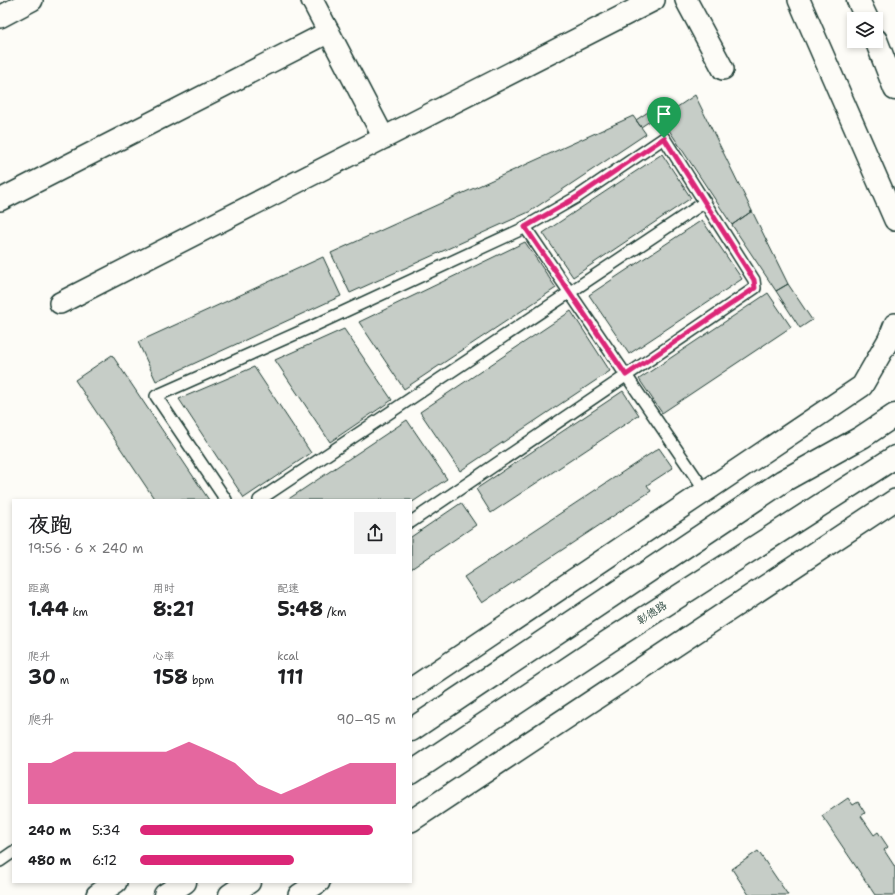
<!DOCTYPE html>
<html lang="zh">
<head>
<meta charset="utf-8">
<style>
  :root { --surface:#fff; --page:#f2f2f2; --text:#202124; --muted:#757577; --accent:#db2777 }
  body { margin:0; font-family:"Shantell Sans","LXGW WenKai TC",sans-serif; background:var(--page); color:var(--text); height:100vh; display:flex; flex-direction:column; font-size:15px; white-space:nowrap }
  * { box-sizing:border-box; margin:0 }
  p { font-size:13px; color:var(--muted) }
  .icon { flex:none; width:22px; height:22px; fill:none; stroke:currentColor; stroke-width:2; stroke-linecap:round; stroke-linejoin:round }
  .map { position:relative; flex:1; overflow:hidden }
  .side { position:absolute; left:12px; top:499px; width:400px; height:384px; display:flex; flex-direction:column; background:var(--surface); border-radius:0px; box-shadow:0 2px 6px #0003 }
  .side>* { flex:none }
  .tools { position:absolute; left:847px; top:12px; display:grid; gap:8px }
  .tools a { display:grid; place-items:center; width:36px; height:36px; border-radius:0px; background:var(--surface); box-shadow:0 2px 6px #0003; font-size:20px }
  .pin { position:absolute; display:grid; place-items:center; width:34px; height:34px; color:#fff; margin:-41px -17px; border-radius:50% 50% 50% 0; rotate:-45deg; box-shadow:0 0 4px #0007 }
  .pin .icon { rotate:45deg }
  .round { display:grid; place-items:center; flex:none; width:42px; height:42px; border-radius:0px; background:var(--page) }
  .overview { display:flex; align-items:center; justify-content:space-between; height:68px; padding:0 16px }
  h1 { font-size:22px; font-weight:700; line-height:30px }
  .metrics { display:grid; grid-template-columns:repeat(3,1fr); gap:6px; height:68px; padding:4px 16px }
  .metrics div { display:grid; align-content:center }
  .metrics b { font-size:20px; font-weight:700 }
  .metrics small { font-size:11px; font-weight:400 }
  .metrics p { font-size:11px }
  .chart { height:112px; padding:8px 16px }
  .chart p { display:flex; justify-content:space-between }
  .chart svg { width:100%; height:72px; margin-top:4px; fill:var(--accent); opacity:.7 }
  ul { padding:0 16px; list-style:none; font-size:13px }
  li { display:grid; grid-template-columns:64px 48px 1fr; align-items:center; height:30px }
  li i { height:10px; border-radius:5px; background:var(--accent) }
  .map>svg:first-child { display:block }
  .building { fill:#c6cdc7; stroke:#1f3d34 }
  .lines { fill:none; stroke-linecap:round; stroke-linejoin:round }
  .service-casing { stroke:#1f3d34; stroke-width:14 }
  .minor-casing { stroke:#1f3d34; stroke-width:24 }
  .primary-casing { stroke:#1f3d34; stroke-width:25 }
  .service { stroke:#fdfcf7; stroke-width:11 }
  .minor { stroke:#fdfcf7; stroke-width:21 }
  .primary { stroke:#fdfcf7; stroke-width:22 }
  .route-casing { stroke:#fff; stroke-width:8 }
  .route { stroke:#db2777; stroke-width:5 }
  .labels { text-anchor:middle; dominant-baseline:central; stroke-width:3; stroke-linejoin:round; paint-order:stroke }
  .street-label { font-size:11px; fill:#1f3d34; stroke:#fdfcf7 }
</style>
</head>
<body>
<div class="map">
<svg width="895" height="895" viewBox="0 0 895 895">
  <rect width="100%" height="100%" fill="#fdfcf7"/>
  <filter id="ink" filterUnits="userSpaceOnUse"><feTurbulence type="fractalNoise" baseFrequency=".025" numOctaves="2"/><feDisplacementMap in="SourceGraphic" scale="8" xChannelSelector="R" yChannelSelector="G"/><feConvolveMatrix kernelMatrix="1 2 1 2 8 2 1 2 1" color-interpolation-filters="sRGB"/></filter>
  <g filter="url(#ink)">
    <!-- building -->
    <path class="building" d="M 695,95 L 752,211 L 732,225 L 659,115 L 641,127 L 636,120 L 654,108 L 653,106 L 659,102 L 667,114 Z
      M 633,116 L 646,134 L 529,212 L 350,293 L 331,253 Z
      M 662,154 L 691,198 L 573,277 L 543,233 Z
      M 752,211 L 788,284 L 776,291 L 732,225 Z
      M 702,220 L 742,279 L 629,354 L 589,295 Z
      M 525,242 L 556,288 L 404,389 L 359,322 Z
      M 323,257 L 341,296 L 156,381 L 138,342 Z
      M 788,284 L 812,320 L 800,328 L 776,291 Z
      M 768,293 L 791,327 L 662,413 L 639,379 Z
      M 571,311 L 610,371 L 460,471 L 420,412 Z
      M 344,329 L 392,400 L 330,442 L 275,360 Z
      M 112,355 L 209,500 L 155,500 L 75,380 Z
      M 254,367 L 311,453 L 244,498 L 179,399 Z
      M 623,391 L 639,415 L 491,513 L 476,489 Z
      M 407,420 L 447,479 L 411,503 L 411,500 L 287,500 Z
      M 659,448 L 673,468 L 647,485 L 651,491 L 482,603 L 464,577 Z
      M 461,503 L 476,525 L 411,569 L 411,537 Z
      M 848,798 L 853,805 L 858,802 L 865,813 L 861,816 L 874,835 L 878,832 L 888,847 L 884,850 L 895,867 L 895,895 L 875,895 L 822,816 Z
      M 758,851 L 788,895 L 749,895 L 732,869 Z"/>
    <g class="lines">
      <defs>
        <path id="service" d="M 525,227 L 705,491
          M 226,500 L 156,396 L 311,327 L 520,230 L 577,197 L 664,138 L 754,280 L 755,288 L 411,522
          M 259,500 L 705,202
          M 0,861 L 13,852"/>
        <path id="minor" d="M 312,0 L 384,138
          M 686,0 L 723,69
          M 799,0 L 895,220
          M 0,17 L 32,0
          M 0,200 L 329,32
          M 60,303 L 654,0
          M 411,689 L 862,386 L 889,339 L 895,324
          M 411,821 L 895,500
          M 97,895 L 116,882
          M 299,895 L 319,882"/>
        <path id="primary" d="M 858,0 L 867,19
          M 876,40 L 895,89
          M 411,730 L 783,481 L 862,437 L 895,415
          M 411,773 L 609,641 L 895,457
          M 165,895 L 185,882
          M 230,895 L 249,882"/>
      </defs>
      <!-- service casing -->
      <use href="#service" class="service-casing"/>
      <!-- minor casing -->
      <use href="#minor" class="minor-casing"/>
      <!-- primary casing -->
      <use href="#primary" class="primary-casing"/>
      <!-- service -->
      <use href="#service" class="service"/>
      <!-- minor -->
      <use href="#minor" class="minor"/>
      <!-- primary -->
      <use href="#primary" class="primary"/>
    </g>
  </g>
  <g class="lines" filter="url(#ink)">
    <defs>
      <path id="route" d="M 664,138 L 754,280 L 755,288 L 626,375 L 525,227 L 577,197 Z"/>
    </defs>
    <!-- route casing -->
    <use href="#route" class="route-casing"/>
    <!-- route -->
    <use href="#route" class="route"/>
  </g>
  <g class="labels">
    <!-- street labels -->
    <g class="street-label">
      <text transform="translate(652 613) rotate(-33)">彰德路</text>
    </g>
  </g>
</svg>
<div class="tools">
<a><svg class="icon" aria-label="layers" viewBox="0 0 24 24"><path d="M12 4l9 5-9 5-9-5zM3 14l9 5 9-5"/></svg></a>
</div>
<div class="pin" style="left:664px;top:138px;background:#1e9e55"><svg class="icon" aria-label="arrive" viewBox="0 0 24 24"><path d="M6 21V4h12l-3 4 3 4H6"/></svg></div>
<section class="side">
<div class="overview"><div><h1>夜跑</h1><p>19:56 · 6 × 240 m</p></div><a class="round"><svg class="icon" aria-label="share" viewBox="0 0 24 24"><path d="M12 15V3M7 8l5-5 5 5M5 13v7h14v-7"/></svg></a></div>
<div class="metrics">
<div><p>距离</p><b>1.44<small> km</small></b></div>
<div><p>用时</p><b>8:21</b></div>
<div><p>配速</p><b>5:48<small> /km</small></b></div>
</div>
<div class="metrics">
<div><p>爬升</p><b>30<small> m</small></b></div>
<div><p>心率</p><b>158<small> bpm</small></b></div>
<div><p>kcal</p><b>111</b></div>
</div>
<div class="chart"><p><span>爬升</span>90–95 m</p>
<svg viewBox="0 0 160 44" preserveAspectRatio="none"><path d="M0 44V19L10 19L20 12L30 12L40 12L50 12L60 12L70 6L80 12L90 19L100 32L110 38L120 32L130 25L140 19L150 19L160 19V44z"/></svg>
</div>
<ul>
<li><b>240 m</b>5:34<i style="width:91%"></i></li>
<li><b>480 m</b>6:12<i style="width:60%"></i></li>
</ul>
</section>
</div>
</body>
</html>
